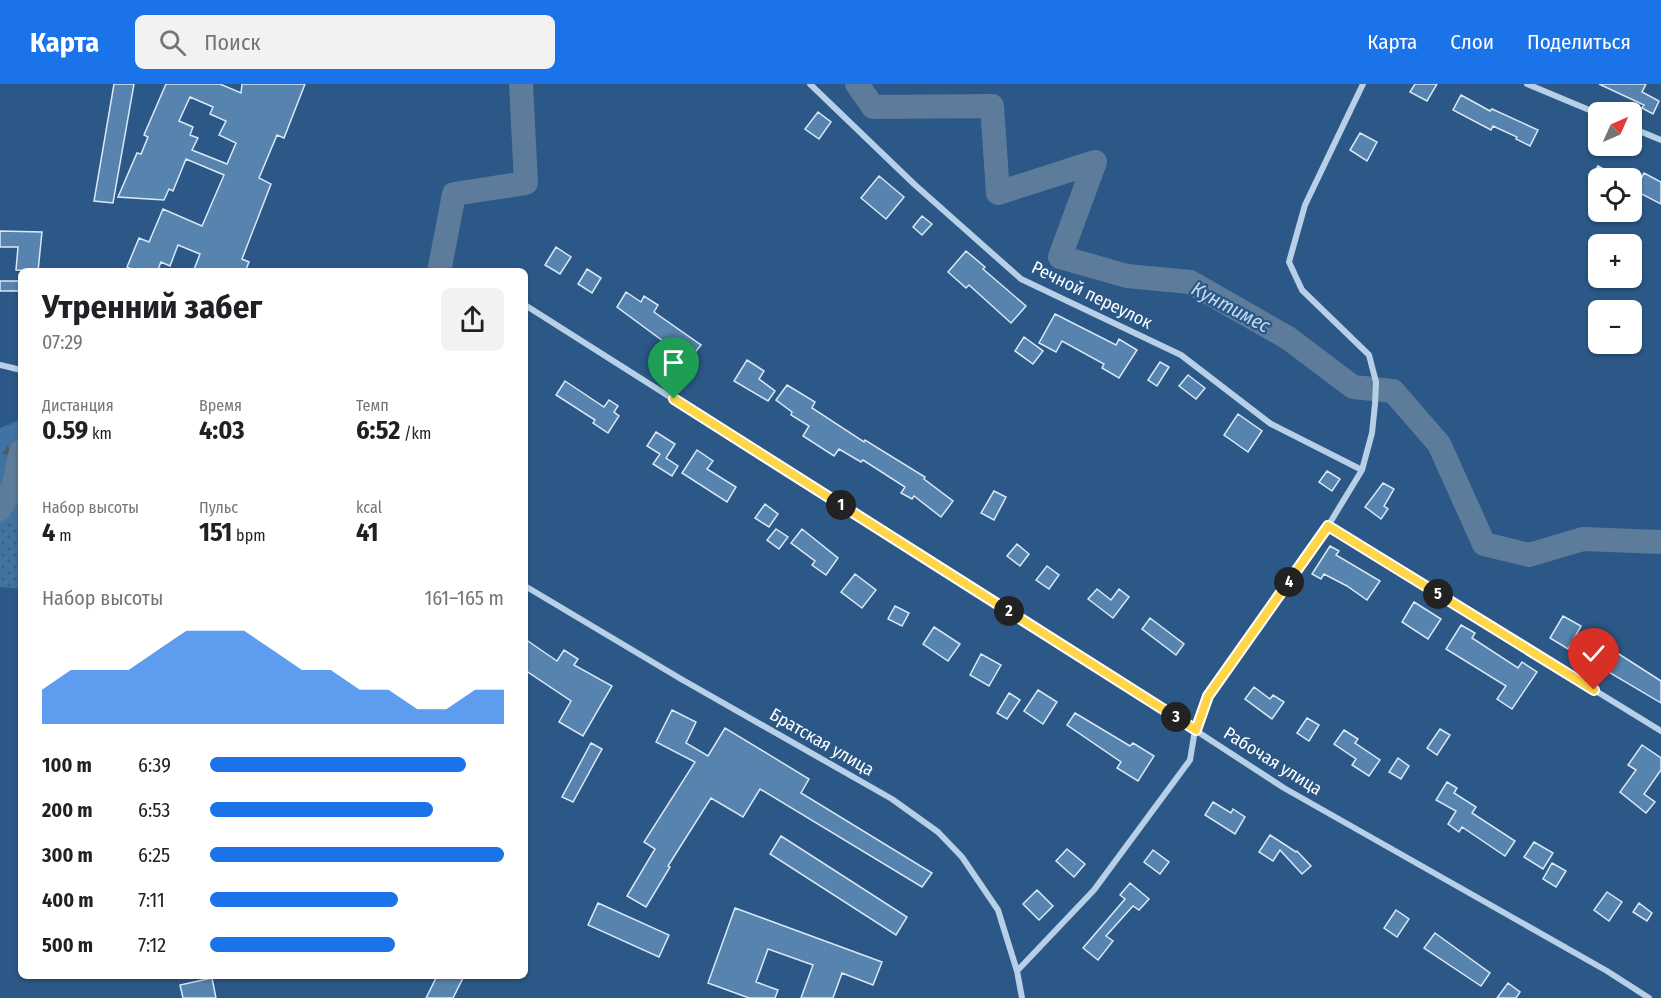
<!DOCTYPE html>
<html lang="ru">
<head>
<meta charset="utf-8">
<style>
  :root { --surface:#fff; --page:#f2f2f2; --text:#202124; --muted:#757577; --accent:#1a73e8 }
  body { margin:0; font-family:"Fira Sans Condensed",sans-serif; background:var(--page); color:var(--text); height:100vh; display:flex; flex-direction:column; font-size:22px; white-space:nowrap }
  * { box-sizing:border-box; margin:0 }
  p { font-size:20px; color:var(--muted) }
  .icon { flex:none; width:33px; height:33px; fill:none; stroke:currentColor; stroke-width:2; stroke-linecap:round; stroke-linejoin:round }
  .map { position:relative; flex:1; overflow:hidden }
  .panel { position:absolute; left:18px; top:184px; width:510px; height:711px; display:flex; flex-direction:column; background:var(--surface); border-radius:9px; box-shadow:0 2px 4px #0004 }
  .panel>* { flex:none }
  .needle { width:39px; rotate:45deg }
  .tools { position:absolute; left:1588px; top:18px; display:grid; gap:12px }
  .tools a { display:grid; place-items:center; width:54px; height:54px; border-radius:9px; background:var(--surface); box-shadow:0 2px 4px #0004; font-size:30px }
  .pin { position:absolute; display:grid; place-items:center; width:51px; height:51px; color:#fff; margin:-62px -26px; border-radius:50% 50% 50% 0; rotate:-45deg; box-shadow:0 0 6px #0007 }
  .pin .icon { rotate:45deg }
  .km { position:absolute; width:30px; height:30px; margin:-15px; border-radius:50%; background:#222; color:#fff; font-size:16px; line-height:30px; text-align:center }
  .round { display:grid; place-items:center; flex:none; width:63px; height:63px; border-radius:9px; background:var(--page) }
  .overview { display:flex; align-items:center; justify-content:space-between; height:102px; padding:0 24px }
  h1 { font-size:33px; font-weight:700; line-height:45px }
  .figures { display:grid; grid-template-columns:repeat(3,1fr); gap:9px; height:102px; padding:6px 24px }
  .figures div { display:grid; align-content:center }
  .figures b { font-size:26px; font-weight:700 }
  .figures small { font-size:16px; font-weight:400 }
  .figures p { font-size:16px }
  .chart { height:168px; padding:12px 24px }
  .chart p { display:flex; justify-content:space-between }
  .chart svg { width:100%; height:108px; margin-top:6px; fill:var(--accent); opacity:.7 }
  ul { padding:0 24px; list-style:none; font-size:20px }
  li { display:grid; grid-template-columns:96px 72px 1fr; align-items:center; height:45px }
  li i { height:15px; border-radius:8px; background:var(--accent) }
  header { display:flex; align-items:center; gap:36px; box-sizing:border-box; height:84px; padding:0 30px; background:var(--accent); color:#fff }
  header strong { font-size:28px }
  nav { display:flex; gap:33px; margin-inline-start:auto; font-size:21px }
  .search { width:420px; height:54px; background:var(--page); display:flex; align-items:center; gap:15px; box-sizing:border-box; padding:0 21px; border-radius:9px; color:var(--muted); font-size:22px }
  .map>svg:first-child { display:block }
  .grass { fill:url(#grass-dots) }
  .forest { fill:url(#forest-firs) }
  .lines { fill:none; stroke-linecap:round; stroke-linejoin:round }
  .river { stroke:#5d7b9a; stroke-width:24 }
  .building { fill:#5784af; stroke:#dae8f6; stroke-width:1.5; fill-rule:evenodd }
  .minor { stroke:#b7d0e7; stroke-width:6 }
  .route-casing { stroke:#fff; stroke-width:12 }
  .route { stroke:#ffd54a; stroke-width:8 }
  .labels { text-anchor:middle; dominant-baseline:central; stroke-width:4.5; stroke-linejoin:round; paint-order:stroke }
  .street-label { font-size:18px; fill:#fff; stroke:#2b5886 }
  .water-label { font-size:20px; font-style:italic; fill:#c3d9ef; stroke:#2b5886 }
</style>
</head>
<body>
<header>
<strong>Карта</strong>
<div class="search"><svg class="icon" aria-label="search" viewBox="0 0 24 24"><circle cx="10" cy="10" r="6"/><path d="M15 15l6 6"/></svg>Поиск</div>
<nav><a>Карта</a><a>Слои</a><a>Поделиться</a></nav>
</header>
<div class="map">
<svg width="1661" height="914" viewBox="0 0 1661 914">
  <defs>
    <pattern id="grass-dots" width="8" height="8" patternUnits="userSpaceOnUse" patternTransform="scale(1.5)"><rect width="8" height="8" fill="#4072a2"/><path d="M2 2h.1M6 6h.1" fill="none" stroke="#475b6e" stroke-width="1.8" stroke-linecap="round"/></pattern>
    <pattern id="forest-firs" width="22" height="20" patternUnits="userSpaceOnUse" patternTransform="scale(1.5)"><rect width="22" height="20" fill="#4072a2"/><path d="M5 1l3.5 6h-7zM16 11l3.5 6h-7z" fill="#475b6e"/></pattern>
  </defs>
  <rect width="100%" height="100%" fill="#2b5886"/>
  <!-- grass -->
  <path class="grass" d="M 0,363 L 21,368 L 21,505 L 0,503 Z"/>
  <!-- forest -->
  <path class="forest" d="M 19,336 L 21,339 L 21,435 L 18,439 L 0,439 L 0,394 L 2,387 L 0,386 L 0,344 Z"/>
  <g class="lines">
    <!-- river -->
    <path class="river" d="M 857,0 L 873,23 L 992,22 L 998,109 L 1095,78 L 1060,173 L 1127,192 L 1190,198 L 1288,254 L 1353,303 L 1393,307 L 1439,360 L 1484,460 L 1529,471 L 1583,455 L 1661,458
      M 439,188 L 454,110 L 526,99 L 521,0
      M 0,425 L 13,404 L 21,367"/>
  </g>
  <!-- building -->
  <path class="building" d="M 114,0 L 134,0 L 113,119 L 94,117 Z
    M 166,0 L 220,0 L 241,9 L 242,0 L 305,0 L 284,54 L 277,51 L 259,94 L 271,100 L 242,175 L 249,178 L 245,188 L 193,188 L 200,170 L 178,161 L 170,182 L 161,178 L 157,188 L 138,188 L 127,183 L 139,154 L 149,158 L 163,125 L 202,142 L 224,91 L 186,75 L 173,107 L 169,105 L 164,116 L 118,113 L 137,69 L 141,70 L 148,53 L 144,51 ZM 190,13 L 213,23 L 210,30 L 226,37 L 219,51 L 236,59 L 227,80 L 192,66 L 198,54 L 190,51 L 193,43 L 179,37 Z
    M 1415,0 L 1437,0 L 1427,17 L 1410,8 Z
    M 1599,0 L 1646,0 L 1642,8 L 1659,17 L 1653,30 L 1642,24 L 1644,21 Z
    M 1461,11 L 1490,27 L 1492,25 L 1538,46 L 1530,62 L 1516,55 L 1517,53 L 1493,42 L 1491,46 L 1453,26 Z
    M 818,28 L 831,38 L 819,55 L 805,45 Z
    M 1360,49 L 1377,58 L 1367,77 L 1350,66 Z
    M 1598,82 L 1619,94 L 1590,94 Z
    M 1632,89 L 1642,93 L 1644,89 L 1661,98 L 1661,120 L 1632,105 Z
    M 879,92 L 904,113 L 886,135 L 861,114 Z
    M 922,132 L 932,140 L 922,151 L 913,143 Z
    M 0,147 L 42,148 L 38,187 L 16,186 L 18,163 L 0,163 Z
    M 556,163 L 571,173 L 560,190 L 545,181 Z
    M 966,167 L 985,183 L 983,185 L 1026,222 L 1011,239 L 969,201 L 966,204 L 948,188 Z
    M 587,185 L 601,194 L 592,209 L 578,200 Z
    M 0,197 L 21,197 L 21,207 L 0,207 Z
    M 626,208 L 641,218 L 644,212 L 658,221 L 654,228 L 701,261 L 692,272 L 670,256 L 667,260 L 617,223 Z
    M 1055,230 L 1116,261 L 1119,255 L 1137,266 L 1119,294 L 1102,284 L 1104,280 L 1062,257 L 1056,268 L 1039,259 Z
    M 1024,253 L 1043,267 L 1033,280 L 1015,267 Z
    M 747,276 L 764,287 L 759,295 L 775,307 L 768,317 L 734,297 Z
    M 1160,278 L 1169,283 L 1157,302 L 1148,296 Z
    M 1188,291 L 1205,304 L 1196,315 L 1179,302 Z
    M 565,297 L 604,323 L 609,316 L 618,322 L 614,328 L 619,332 L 608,349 L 593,339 L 595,336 L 556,311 Z
    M 787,301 L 815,318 L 812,324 L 864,358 L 865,356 L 925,393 L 924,395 L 953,417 L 941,433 L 914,412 L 912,415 L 901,409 L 905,403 L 863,376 L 861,378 L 839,365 L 834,372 L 803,352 L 809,342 L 791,331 L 792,328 L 776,316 Z
    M 1238,330 L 1262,347 L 1248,368 L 1224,351 Z
    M 656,348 L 675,360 L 666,374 L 678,382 L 672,392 L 653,380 L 660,370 L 647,362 Z
    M 697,366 L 713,377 L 707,385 L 736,403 L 727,418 L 682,389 Z
    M 1327,387 L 1340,395 L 1332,407 L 1319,398 Z
    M 1383,399 L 1394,405 L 1384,422 L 1388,425 L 1381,435 L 1365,423 Z
    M 994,407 L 1006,413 L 994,436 L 981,429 Z
    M 765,420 L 778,430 L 769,443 L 755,434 Z
    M 776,445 L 788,453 L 779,465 L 767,456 Z
    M 802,445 L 838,474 L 826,491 L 812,481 L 815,477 L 791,459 Z
    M 1017,460 L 1029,470 L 1020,482 L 1007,472 Z
    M 1330,462 L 1339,467 L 1336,471 L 1380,497 L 1367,516 L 1347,502 L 1324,490 L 1321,495 L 1312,490 Z
    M 1047,482 L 1059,491 L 1049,505 L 1036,496 Z
    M 855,490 L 876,506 L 862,524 L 841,508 Z
    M 1097,505 L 1111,516 L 1119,505 L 1129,513 L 1113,534 L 1088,515 Z
    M 1414,518 L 1441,535 L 1428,555 L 1402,538 Z
    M 895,522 L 909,529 L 902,542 L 888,535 Z
    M 1563,532 L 1581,542 L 1568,565 L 1550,554 Z
    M 1150,534 L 1184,560 L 1176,571 L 1142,545 Z
    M 1461,541 L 1475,549 L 1472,554 L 1518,584 L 1522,578 L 1537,588 L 1512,625 L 1497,615 L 1506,602 L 1446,565 Z
    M 934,543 L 960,560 L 948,577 L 923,560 Z
    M 525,555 L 557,577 L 564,566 L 578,575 L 574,581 L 612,602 L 583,652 L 559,638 L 571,617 L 525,586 Z
    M 1597,556 L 1661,597 L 1661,619 L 1585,574 Z
    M 981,570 L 1001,581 L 989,602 L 970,591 Z
    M 1254,603 L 1270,615 L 1273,611 L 1284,618 L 1272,635 L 1245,615 Z
    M 1038,606 L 1057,618 L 1043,640 L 1024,627 Z
    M 1009,609 L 1020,616 L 1007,635 L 997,629 Z
    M 672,626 L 696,638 L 686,659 L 708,672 L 725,644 L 809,695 L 801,709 L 932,789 L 922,803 L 760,705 L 743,733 L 711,714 L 668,782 L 670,783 L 646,823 L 627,812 L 655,765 L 644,758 L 695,678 L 656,658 Z
    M 1075,629 L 1130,662 L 1133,659 L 1154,672 L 1138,697 L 1117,684 L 1121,678 L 1067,641 Z
    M 1307,634 L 1319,641 L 1309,657 L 1297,649 Z
    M 1440,645 L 1450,651 L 1437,671 L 1427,664 Z
    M 1344,646 L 1358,655 L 1355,659 L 1380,676 L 1369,692 L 1352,681 L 1356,675 L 1334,660 Z
    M 591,659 L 602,665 L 573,718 L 562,713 Z
    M 1642,661 L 1661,674 L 1661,686 L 1644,710 L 1655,718 L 1646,729 L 1620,708 L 1636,686 L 1628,681 Z
    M 1398,674 L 1409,682 L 1401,695 L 1389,688 Z
    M 1447,698 L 1457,704 L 1454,709 L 1476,723 L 1472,729 L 1515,757 L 1505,772 L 1462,743 L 1459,748 L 1448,740 L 1456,727 L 1436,716 Z
    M 1213,718 L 1231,729 L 1233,725 L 1245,733 L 1235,750 L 1205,731 Z
    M 1270,751 L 1296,768 L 1297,767 L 1311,782 L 1302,790 L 1280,766 L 1273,777 L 1259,768 Z
    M 781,752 L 907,833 L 896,851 L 770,770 Z
    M 1534,758 L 1553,769 L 1543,785 L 1524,773 Z
    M 1067,765 L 1085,780 L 1074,793 L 1056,777 Z
    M 1153,766 L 1169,778 L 1160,790 L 1144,778 Z
    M 1552,779 L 1566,787 L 1556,803 L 1543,795 Z
    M 1130,799 L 1149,815 L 1139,826 L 1133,822 L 1106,852 L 1113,857 L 1098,876 L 1083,864 L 1125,815 L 1120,811 Z
    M 1037,806 L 1053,822 L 1039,836 L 1023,820 Z
    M 1607,808 L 1622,818 L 1609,837 L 1594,826 Z
    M 598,819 L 669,851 L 659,873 L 588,841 Z
    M 1639,819 L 1652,829 L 1647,837 L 1633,828 Z
    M 735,824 L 882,878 L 873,901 L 842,889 L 833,914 L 801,914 L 813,881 L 768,865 L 756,898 L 778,906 L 775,914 L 749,914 L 708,899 Z
    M 1396,826 L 1409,835 L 1397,853 L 1384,844 Z
    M 1435,849 L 1490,889 L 1481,902 L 1424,864 Z
    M 437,892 L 464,892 L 453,914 L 426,914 Z
    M 212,894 L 216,914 L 183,914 L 180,901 Z
    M 1508,899 L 1520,908 L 1516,914 L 1497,914 Z"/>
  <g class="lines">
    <!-- minor -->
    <path class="minor" d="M 810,0 L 914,100 L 1021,195 L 1181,271 L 1271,340 L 1362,386
      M 1527,0 L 1599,30
      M 1632,44 L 1661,56
      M 525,221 L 1195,646 L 1284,704 L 1607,887 L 1649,914
      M 0,281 L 21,286
      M 1328,442 L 1661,647
      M 525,502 L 681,595 L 892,715 L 938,748 L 962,773 L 998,826 L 1017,887 L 1022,914
      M 1017,887 L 1094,806 L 1190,676 L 1195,646 L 1208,612 L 1328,442 L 1362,386 L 1372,349 L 1375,320 L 1376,298 L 1369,271 L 1302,206 L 1289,178 L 1305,121 L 1363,0"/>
  </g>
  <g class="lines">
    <defs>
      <path id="route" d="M 674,315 L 1196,646 L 1208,612 L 1328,442 L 1594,606"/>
    </defs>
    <!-- route casing -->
    <use href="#route" class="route-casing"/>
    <!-- route -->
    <use href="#route" class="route"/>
  </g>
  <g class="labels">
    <!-- street labels -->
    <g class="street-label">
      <text transform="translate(1092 211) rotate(26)">Речной переулок</text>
      <text transform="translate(822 658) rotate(30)">Братская улица</text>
      <text transform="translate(1273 677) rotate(32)">Рабочая улица</text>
    </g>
    <!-- water labels -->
    <g class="water-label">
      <text transform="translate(1231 223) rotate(28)">Кунтимес</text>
    </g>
  </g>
</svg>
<div class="tools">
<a><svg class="needle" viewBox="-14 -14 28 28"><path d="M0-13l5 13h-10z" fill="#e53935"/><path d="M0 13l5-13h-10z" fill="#757577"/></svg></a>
<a><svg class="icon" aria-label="locate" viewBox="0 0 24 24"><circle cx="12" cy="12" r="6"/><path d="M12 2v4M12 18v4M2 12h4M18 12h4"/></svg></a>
<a>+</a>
<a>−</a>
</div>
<div class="pin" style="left:674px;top:315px;background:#1e9e55"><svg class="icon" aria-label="arrive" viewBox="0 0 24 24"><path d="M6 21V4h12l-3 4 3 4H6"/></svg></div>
<div class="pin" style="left:1594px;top:606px;background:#d93025"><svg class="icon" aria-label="check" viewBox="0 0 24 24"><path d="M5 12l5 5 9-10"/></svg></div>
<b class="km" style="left:841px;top:421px">1</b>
<b class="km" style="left:1009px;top:527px">2</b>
<b class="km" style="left:1176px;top:633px">3</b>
<b class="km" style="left:1289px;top:498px">4</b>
<b class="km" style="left:1438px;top:510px">5</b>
<section class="panel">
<div class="overview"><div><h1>Утренний забег</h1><p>07:29</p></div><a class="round"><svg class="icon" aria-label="share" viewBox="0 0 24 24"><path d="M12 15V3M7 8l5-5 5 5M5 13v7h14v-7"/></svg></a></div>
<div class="figures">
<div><p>Дистанция</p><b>0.59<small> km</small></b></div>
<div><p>Время</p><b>4:03</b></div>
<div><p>Темп</p><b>6:52<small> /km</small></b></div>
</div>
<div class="figures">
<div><p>Набор высоты</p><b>4<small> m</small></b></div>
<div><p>Пульс</p><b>151<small> bpm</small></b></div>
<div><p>kcal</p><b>41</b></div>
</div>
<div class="chart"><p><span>Набор высоты</span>161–165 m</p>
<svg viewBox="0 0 160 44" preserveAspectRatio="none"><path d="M0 44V30L10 22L20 22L30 22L40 14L50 6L60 6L70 6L80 14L90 22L100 22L110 30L120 30L130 38L140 38L150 30L160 30V44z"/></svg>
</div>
<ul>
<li><b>100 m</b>6:39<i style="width:87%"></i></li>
<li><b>200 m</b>6:53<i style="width:76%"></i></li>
<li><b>300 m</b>6:25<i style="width:100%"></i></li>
<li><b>400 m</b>7:11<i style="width:64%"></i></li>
<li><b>500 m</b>7:12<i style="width:63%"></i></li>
</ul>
</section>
</div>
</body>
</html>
